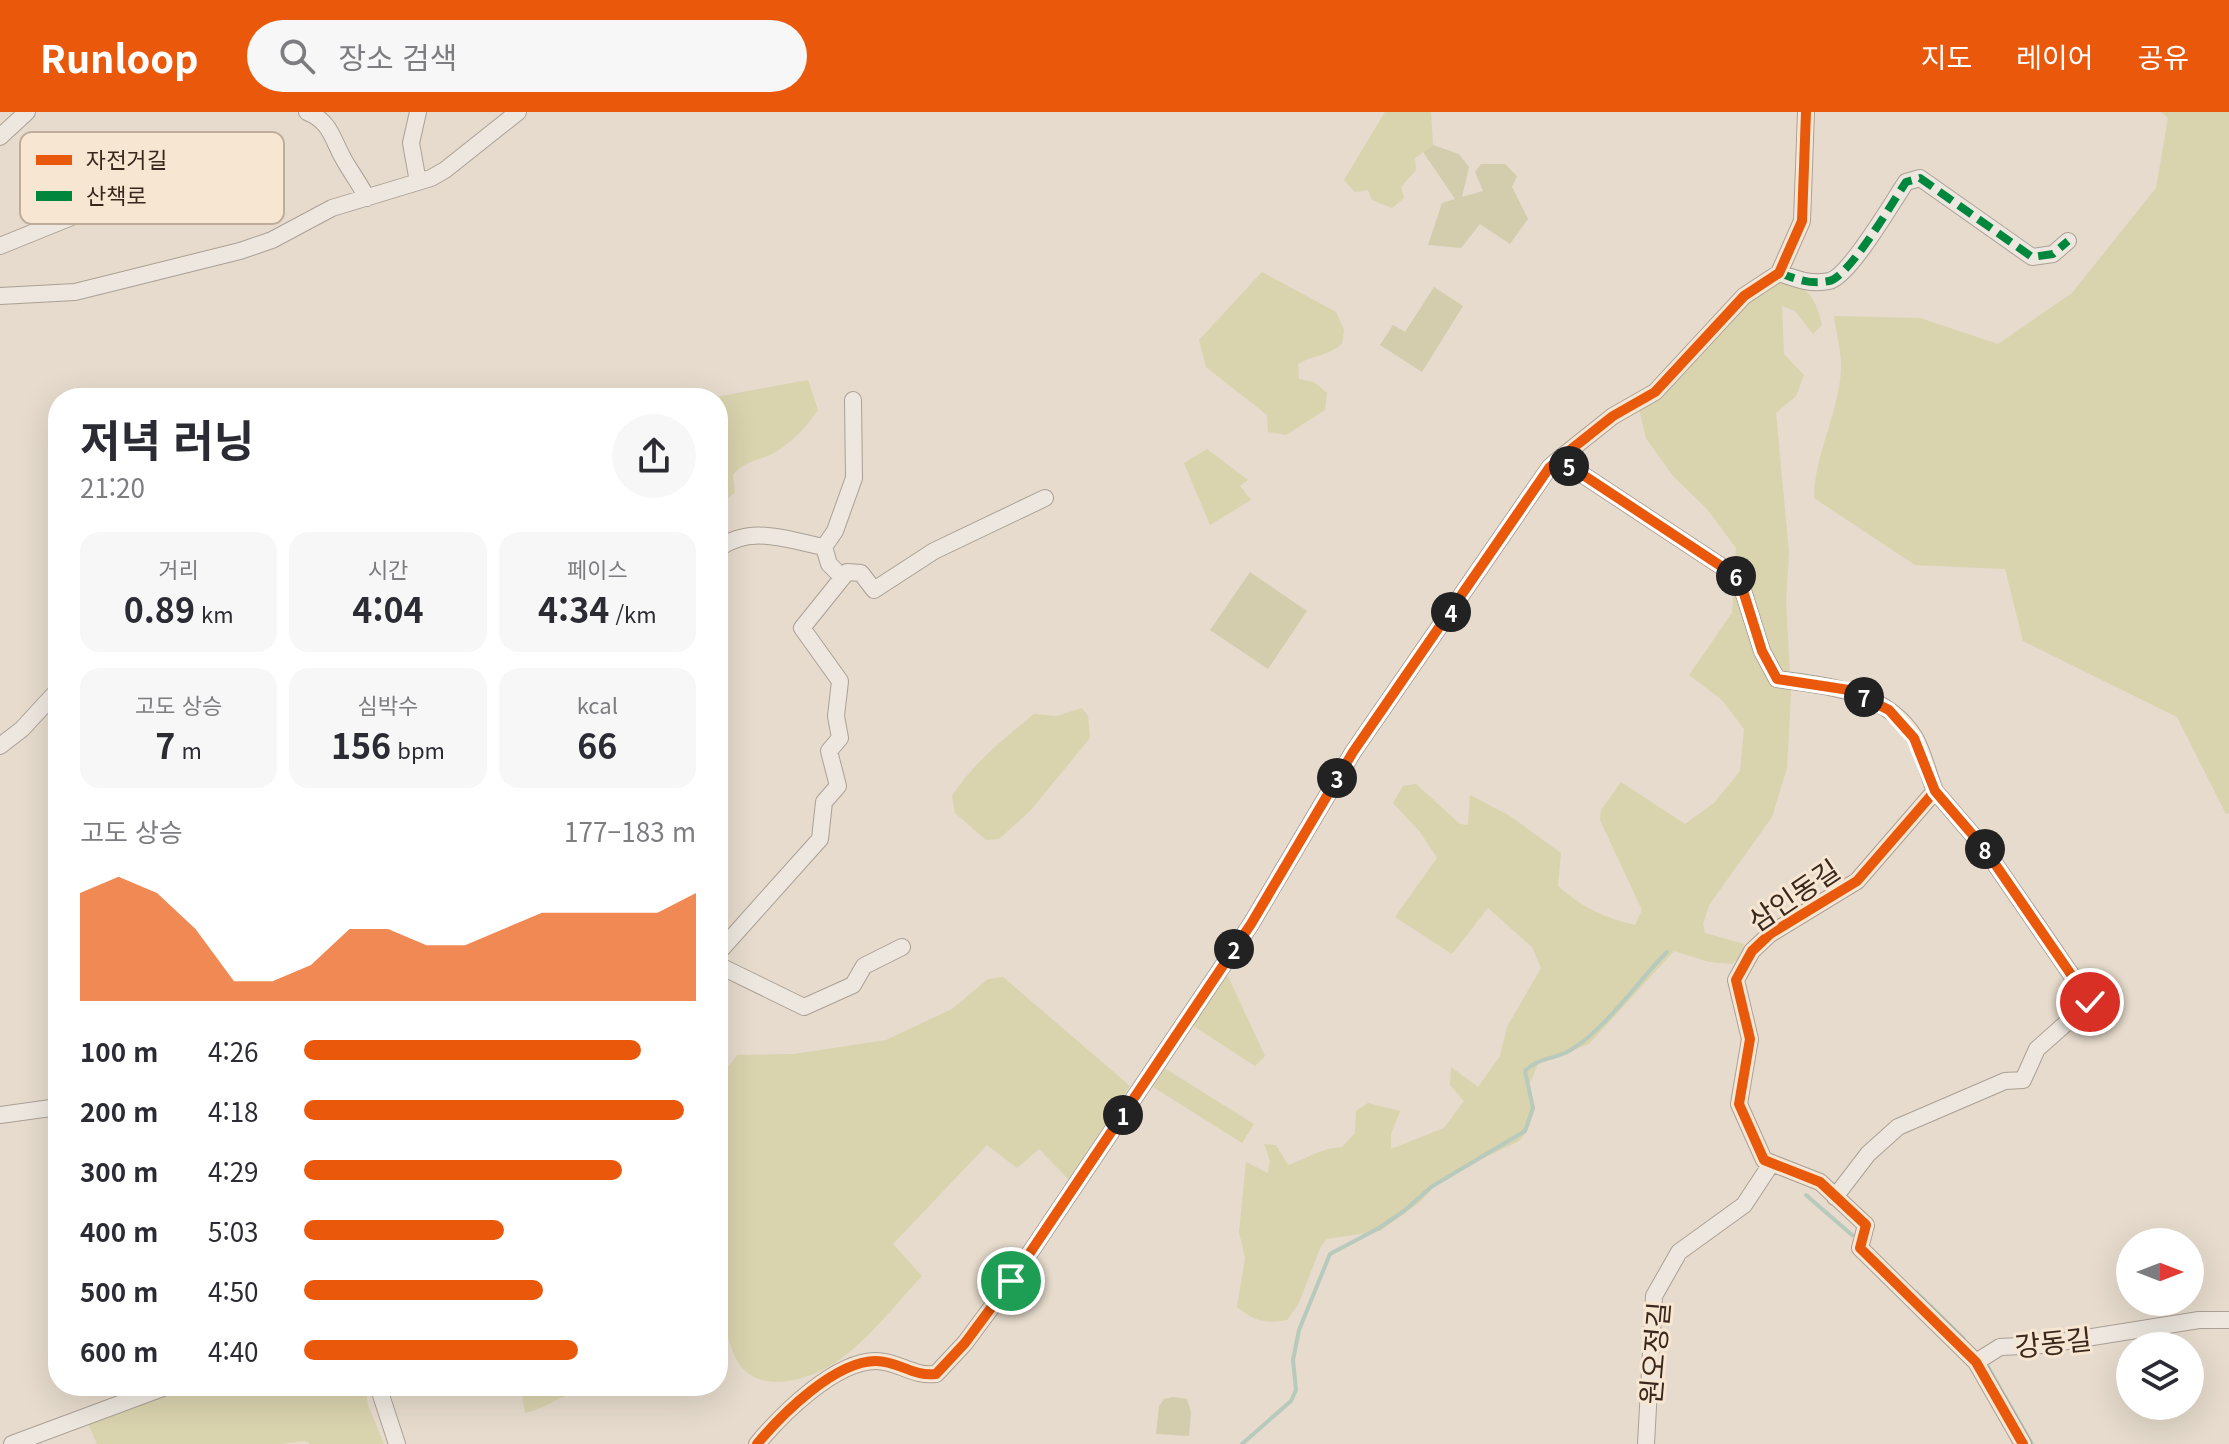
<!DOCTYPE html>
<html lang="ko">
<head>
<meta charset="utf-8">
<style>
  :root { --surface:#fff; --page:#f7f7f7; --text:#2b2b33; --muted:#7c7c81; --accent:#ea580c }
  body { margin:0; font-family:Georgia,"Noto Sans KR",serif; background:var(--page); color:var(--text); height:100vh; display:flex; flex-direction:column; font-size:30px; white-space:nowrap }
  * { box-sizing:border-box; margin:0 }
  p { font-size:26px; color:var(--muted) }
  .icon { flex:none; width:44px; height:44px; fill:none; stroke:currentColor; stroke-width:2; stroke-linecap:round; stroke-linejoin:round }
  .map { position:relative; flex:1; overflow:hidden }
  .panel { position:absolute; left:48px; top:276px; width:680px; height:1008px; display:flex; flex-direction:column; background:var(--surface); border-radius:32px; box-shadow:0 8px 32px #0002 }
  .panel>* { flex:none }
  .needle { width:52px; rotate:90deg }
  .fabs { position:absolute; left:2116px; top:1116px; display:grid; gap:16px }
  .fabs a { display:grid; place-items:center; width:88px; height:88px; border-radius:50%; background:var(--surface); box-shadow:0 8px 32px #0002; font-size:40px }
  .pin { position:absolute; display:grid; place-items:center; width:68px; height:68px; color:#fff; margin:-34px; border:4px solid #fff; border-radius:50%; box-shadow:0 2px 8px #0007 }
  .km { position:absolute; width:40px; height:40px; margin:-20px; border-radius:50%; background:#222; color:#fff; font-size:22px; line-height:40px; text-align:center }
  .round { display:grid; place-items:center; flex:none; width:84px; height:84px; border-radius:42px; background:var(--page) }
  .headline { display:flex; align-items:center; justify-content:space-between; height:136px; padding:0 32px }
  h1 { font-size:44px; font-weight:700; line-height:60px }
  .stats { display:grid; grid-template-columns:repeat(3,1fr); gap:12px; height:136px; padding:8px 32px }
  .stats div { display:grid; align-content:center; border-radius:20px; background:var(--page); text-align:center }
  .stats b { font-size:34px; font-weight:700 }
  .stats small { font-size:22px; font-weight:400 }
  .stats p { font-size:22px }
  .chart { height:224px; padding:16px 32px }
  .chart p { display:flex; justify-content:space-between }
  .chart svg { width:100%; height:144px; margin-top:8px; fill:var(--accent); opacity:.7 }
  ul { padding:0 32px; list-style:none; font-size:26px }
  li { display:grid; grid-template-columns:128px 96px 1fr; align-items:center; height:60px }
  li i { height:20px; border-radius:10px; background:var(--accent) }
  header { display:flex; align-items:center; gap:48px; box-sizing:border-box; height:112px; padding:0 40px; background:var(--accent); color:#fff }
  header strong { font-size:38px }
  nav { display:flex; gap:44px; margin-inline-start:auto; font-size:28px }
  .search { width:560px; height:72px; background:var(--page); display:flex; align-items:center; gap:20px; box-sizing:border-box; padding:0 28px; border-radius:44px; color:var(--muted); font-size:30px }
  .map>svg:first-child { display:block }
  .green { fill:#d9d3ae }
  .cemetery { fill:#d3cdae }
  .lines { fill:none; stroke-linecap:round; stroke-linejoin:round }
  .stream { stroke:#b8cabc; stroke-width:4 }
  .street-casing { stroke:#aba096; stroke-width:18 }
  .street { stroke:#ede7df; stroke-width:16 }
  .quiet { stroke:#00873e; stroke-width:8; stroke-dasharray:16 8; stroke-linecap:butt }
  .cycleway-casing { stroke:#f7e7d2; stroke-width:15 }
  .cycleway { stroke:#e8590c; stroke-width:10 }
  .route-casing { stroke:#fff; stroke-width:16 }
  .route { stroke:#ea580c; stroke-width:10 }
  .labels { text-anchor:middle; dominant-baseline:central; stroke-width:6; stroke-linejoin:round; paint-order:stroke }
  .street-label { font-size:28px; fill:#3a271d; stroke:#f7e7d2 }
  .key { fill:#f7e7d2; stroke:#bead9c; stroke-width:2 }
  .key-label { font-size:22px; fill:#3a271d }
</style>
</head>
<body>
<header>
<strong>Runloop</strong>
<div class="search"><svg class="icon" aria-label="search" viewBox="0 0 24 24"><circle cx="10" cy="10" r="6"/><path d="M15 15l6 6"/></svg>장소 검색</div>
<nav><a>지도</a><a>레이어</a><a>공유</a></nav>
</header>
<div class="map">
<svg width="2229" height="1332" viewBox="0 0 2229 1332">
  <rect width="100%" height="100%" fill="#e6dbcc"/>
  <!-- green -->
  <path class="green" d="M 1385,0 L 1431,0 L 1433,33 L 1415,46 L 1416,58 L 1401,75 L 1404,86 L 1392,96 L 1372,88 L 1368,78 L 1355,80 L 1344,68 Z
    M 2161,0 L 2229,0 L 2229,701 L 2226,702 L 2177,605 L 2023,529 L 2005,457 L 1915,453 L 1814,386 C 1815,341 1838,303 1841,259 C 1842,242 1836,221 1834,204 L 1920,206 L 1998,232 L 2072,181 L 2156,76 L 2168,6 Z
    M 1262,160 L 1336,200 L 1344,218 L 1342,232 C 1327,244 1313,243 1298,252 L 1299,267 L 1314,270 L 1327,281 L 1325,298 L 1286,323 L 1268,320 L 1267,303 L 1206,255 L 1199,228 Z
    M 1783,167 C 1809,175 1816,187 1822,213 L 1813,222 L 1795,199 L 1782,194 L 1784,242 L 1804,263 L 1796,284 L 1776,301 L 1789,441 L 1786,489 L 1791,581 L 1787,656 L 1772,705 L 1709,793 L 1703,812 L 1705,821 L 1744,832 L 1743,842 L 1732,852 L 1709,850 L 1674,839 L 1589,932 L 1539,950 L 1529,973 C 1535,995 1535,1011 1519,1029 L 1442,1066 L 1420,1090 L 1380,1119 L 1327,1127 L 1321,1134 L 1298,1193 L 1287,1208 C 1265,1212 1254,1209 1237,1195 L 1245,1146 L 1239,1120 L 1246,1050 L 1268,1061 L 1270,1049 L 1264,1032 L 1276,1033 L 1288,1053 C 1308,1046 1322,1036 1342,1035 L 1355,1021 L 1356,999 L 1368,991 L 1400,999 L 1391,1022 L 1391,1037 L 1444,1016 L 1464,989 L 1450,973 L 1451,955 L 1478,975 L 1500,944 L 1507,915 L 1541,856 L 1532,835 L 1488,796 L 1452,842 L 1395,805 L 1437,746 L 1420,720 L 1393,691 L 1403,674 L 1416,672 L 1460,712 L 1468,713 L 1470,683 L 1510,704 L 1561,741 L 1558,774 C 1583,796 1603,805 1635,813 L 1642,798 L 1600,708 L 1601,698 L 1621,670 L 1685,712 L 1714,691 L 1740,659 L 1744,617 L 1722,588 L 1689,563 L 1732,501 L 1736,436 L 1707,397 L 1673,364 L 1646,326 L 1639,297 L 1748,189 Z
    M 808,268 L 818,298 C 805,316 792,331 772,342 C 757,349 744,349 733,363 L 735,381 L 718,392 L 718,286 L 710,286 Z
    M 1207,337 L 1248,368 L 1240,374 L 1251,388 L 1210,413 L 1184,351 Z
    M 1082,596 L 1088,604 L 1090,626 L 1030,699 L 999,727 L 986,728 L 955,701 L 952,684 C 973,651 1004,627 1034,602 L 1057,604 Z
    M 1226,860 L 1265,944 L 1255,954 L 1192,913 Z
    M 1003,865 L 1130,974 L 1069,1068 L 1039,1037 L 1017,1056 L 987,1033 L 893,1132 L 922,1164 C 880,1208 842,1268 776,1270 C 762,1270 747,1264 739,1252 C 732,1241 728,1224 723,1212 L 718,1209 L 718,956 L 727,956 L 737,943 L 794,942 L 886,928 L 952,897 L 988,867 Z
    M 1161,954 L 1254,1012 L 1242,1031 L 1150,973 Z
    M 180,1274 L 365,1274 L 368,1293 L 384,1332 L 310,1332 L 305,1329 L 280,1332 L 97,1332 L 87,1309 Z
    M 517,1274 L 622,1274 C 605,1283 590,1274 572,1281 C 556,1287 543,1297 525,1301 L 521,1277 Z"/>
  <!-- cemetery -->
  <path class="cemetery" d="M 1433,33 L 1459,42 L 1469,55 L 1462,85 L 1483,79 L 1475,60 L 1481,52 L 1505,52 L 1517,64 L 1512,75 L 1528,107 L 1510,132 L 1480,112 L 1461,136 L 1428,133 L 1442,91 L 1455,87 L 1423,40 Z
    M 1434,175 L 1463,194 L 1422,260 L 1380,233 L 1393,213 L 1405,220 Z
    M 1250,460 L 1307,499 L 1268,557 L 1210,518 Z
    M 1173,1285 L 1187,1287 L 1191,1300 L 1189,1324 L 1156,1322 L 1159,1294 L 1164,1287 Z"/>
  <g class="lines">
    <!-- stream -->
    <path class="stream" d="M 1806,1083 L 1852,1123
      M 1916,1180 L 1964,1227
      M 1987,1253 L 2032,1332
      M 1242,1332 L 1291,1289 L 1296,1278 L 1293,1248 L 1299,1218 L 1330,1142 L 1379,1116 L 1404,1099 L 1431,1075 L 1525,1019 L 1533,996 L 1525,959 C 1537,946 1555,947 1569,939 C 1607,916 1636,871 1667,840"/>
    <defs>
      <path id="street" d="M 307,0 C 330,9 332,26 343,46 C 350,59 360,72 367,86
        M 1806,0 L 1802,109 L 1779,161 L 1744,184 L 1655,280 L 1613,304 L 1559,347 L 1739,466 L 1762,539 L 1777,567 C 1826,574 1886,578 1915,626 C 1924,642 1928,662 1935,679 L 1857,769 L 1770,822 L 1752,839 L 1736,868 L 1750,927 L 1739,992 L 1764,1048 L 1820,1070 L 1866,1113 L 1860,1136 L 1976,1250 L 2023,1332
        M 0,25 L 27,0
        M 418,70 L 411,31 L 418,0
        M 0,134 L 84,100 L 115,72 L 152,60 L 168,65 L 200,84
        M 1779,161 C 1796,167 1811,173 1829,169 C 1849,165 1892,91 1906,70 L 1920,66 L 2032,145 L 2053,142 L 2068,129
        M 0,184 L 75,180 L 240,139 L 272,128 L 332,96 L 431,66 L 445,58 L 518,0
        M 718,437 C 750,412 787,428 824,435
        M 842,465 L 829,452 L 824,435 L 835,419 L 854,366 L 853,288
        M 0,634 L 22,617 L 58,578
        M 718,841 L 820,727 L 824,690 L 838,674 L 829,639 L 840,626 L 836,604 L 840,569 L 802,516 L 847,460 L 861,461 L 874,478 L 934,439 L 1045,386
        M 718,853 L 804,895 L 853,873 L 864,854 L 902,835
        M 0,1003 L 58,995
        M 1835,1085 L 1868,1042 L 1898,1015 L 2005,969 L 2023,968 L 2037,937 L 2090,890 L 1984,736 L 1935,679
        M 1976,1250 L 2000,1235 L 2042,1233 L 2199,1208 L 2229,1208
        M 378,1274 L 397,1332
        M 12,1332 L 168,1274
        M 757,1332 C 782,1302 835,1249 876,1249 C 898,1249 913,1265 936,1262 L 965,1231 L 1011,1169 L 1251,812 L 1353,640 L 1549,356 L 1559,347
        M 1646,1332 L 1654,1184 L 1679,1140 L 1744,1093 L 1771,1052"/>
    </defs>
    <!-- street casing -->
    <use href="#street" class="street-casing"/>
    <!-- street -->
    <use href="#street" class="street"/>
    <!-- quiet -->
    <path class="quiet" d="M 1779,161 C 1796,167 1811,173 1829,169 C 1849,165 1892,91 1906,70 L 1920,66 L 2032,145 L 2053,142 L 2068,129"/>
    <defs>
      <path id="cycleway" d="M 1806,0 L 1802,109 L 1779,161 L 1744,184 L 1655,280 L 1613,304 L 1559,347 L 1739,466 L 1762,539 L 1777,567 C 1826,574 1886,578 1915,626 C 1924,642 1928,662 1935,679 L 1857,769 L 1770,822 L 1752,839 L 1736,868 L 1750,927 L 1739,992 L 1764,1048 L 1820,1070 L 1866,1113 L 1860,1136 L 1976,1250 L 2023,1332
        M 757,1332 C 782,1302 835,1249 876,1249 C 898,1249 913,1265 936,1262 L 965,1231 L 1011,1169 L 1251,812 L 1353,640 L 1549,356 L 1559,347"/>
    </defs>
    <!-- cycleway casing -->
    <use href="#cycleway" class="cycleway-casing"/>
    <!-- cycleway -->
    <use href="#cycleway" class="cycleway"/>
  </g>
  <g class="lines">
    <defs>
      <path id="route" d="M 1011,1169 L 1251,812 L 1353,640 L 1549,356 L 1559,347 L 1739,466 L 1762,539 L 1777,567 L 1849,578 L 1889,598 L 1914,626 L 1935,679 L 1984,736 L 2090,890"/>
    </defs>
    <!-- route casing -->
    <use href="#route" class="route-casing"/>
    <!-- route -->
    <use href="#route" class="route"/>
  </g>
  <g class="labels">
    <!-- street labels -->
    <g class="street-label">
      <text transform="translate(1793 782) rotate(-34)">삼인동길</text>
      <text transform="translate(2053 1229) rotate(-6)">강동길</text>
      <text transform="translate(1653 1241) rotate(-85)">원오정길</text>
    </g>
  </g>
  <!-- legend -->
  <rect x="20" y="20" width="264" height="92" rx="12" class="key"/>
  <rect x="36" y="43" width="36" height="10" fill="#e8590c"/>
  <rect x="36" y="79" width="36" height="10" fill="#00873e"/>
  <g class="key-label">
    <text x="86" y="56">자전거길</text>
    <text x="86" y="92">산책로</text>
  </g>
</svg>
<div class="fabs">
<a><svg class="needle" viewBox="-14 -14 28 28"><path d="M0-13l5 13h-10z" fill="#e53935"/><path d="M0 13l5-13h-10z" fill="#7c7c81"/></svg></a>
<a><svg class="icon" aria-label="layers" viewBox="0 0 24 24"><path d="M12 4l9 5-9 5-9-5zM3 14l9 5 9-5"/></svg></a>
</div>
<div class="pin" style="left:1011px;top:1169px;background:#1e9e55"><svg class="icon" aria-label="arrive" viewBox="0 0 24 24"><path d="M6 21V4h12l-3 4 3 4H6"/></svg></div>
<div class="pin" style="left:2090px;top:890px;background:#d93025"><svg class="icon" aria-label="check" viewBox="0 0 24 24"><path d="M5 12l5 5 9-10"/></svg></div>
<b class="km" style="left:1123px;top:1003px">1</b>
<b class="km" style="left:1234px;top:837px">2</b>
<b class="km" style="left:1337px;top:666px">3</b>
<b class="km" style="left:1451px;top:500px">4</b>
<b class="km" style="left:1569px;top:354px">5</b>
<b class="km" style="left:1736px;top:464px">6</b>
<b class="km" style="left:1864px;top:585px">7</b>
<b class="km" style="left:1985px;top:737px">8</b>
<section class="panel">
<div class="headline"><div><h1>저녁 러닝</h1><p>21:20</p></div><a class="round"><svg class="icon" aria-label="share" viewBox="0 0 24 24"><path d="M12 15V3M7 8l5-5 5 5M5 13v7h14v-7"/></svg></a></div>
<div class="stats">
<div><p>거리</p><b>0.89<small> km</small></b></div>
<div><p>시간</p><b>4:04</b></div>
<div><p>페이스</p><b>4:34<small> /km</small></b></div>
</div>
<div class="stats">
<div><p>고도 상승</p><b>7<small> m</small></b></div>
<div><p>심박수</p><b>156<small> bpm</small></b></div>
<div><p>kcal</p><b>66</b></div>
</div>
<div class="chart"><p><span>고도 상승</span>177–183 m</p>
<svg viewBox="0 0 160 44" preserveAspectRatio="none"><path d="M0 44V11L10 6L20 11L30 22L40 38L50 38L60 33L70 22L80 22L90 27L100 27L110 22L120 17L130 17L140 17L150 17L160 11V44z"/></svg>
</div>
<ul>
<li><b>100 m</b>4:26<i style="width:86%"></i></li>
<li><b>200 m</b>4:18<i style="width:97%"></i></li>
<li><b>300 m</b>4:29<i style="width:81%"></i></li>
<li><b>400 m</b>5:03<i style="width:51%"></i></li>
<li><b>500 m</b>4:50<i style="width:61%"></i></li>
<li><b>600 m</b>4:40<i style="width:70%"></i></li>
</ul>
</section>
</div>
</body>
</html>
